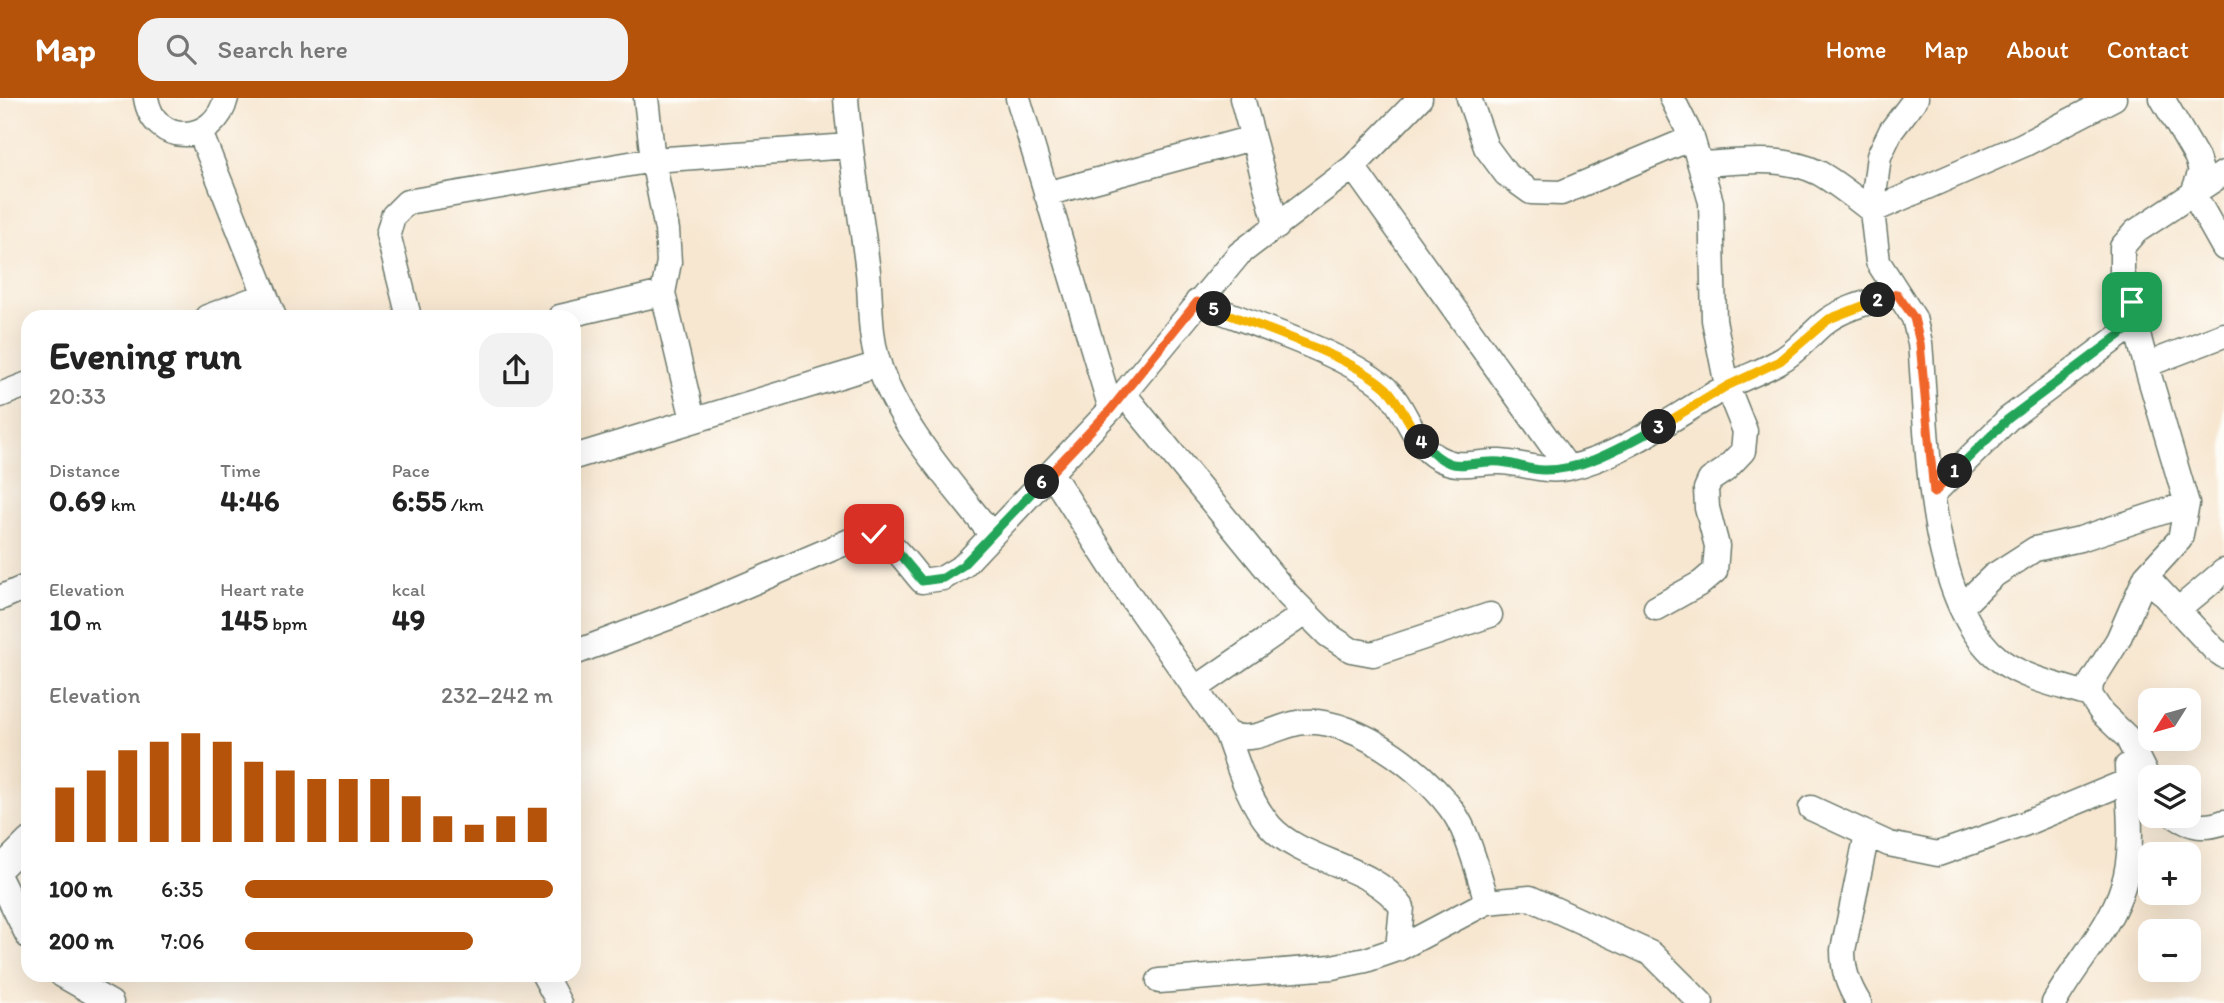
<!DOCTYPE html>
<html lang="en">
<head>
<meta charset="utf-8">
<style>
  :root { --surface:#fff; --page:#f2f2f2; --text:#222; --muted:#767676; --accent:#b45309 }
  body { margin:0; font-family:Itim,sans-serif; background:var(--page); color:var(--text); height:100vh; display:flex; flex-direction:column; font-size:26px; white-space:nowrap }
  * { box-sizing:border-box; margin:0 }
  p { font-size:23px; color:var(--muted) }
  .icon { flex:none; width:38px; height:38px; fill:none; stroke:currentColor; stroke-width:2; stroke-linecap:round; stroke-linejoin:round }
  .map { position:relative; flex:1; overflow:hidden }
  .panel { position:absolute; left:21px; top:212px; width:560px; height:672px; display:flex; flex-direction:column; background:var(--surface); border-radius:21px; box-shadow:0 7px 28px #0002 }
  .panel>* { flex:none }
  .needle { width:46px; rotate:233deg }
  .tools { position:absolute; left:2138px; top:590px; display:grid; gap:14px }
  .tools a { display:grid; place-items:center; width:63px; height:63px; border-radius:14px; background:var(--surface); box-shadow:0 7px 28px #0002; font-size:35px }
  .pin { position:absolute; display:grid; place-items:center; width:60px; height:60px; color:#fff; margin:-30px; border-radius:14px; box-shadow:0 4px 10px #0006 }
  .km { position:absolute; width:35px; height:35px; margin:-18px; border-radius:50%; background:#222; color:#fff; font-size:19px; line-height:35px; text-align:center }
  .round { display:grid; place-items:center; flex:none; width:74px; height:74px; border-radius:21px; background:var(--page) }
  .overview { display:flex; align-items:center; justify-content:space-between; height:119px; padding:0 28px }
  h1 { font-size:38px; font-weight:800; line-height:52px }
  .stats { display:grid; grid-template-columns:repeat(3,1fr); gap:10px; height:119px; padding:7px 28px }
  .stats div { display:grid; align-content:center }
  .stats b { font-size:30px; font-weight:800 }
  .stats small { font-size:19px; font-weight:400 }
  .stats p { font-size:19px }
  .chart { height:196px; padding:14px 28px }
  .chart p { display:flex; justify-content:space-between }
  .chart svg { width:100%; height:126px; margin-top:7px; stroke:var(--accent); stroke-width:6 }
  ul { padding:0 28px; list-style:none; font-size:23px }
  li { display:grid; grid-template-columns:112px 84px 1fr; align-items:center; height:52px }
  li i { height:18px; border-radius:9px; background:var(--accent) }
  header { display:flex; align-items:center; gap:42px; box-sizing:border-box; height:98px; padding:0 35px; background:var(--accent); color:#fff }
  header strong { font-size:33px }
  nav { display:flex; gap:38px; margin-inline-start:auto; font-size:24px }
  .search { width:490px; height:63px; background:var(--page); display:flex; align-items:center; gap:18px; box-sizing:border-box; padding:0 24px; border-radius:21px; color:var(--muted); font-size:26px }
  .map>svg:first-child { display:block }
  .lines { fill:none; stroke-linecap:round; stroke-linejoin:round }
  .minor-casing { stroke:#6b786b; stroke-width:27 }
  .minor { stroke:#fff; stroke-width:24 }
  .split-1-casing { stroke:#fff; stroke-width:14 }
  .split-2-casing { stroke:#fff; stroke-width:14 }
  .split-3-casing { stroke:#fff; stroke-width:14 }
  .split-4-casing { stroke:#fff; stroke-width:14 }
  .split-5-casing { stroke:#fff; stroke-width:14 }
  .split-6-casing { stroke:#fff; stroke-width:14 }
  .split-7-casing { stroke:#fff; stroke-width:14 }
  .split-1 { stroke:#22a559; stroke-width:9 }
  .split-2 { stroke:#f0652b; stroke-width:9 }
  .split-3 { stroke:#f5b400; stroke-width:9 }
  .split-4 { stroke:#22a559; stroke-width:9 }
  .split-5 { stroke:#f5b400; stroke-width:9 }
  .split-6 { stroke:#f0652b; stroke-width:9 }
  .split-7 { stroke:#22a559; stroke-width:9 }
</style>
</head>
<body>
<header>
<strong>Map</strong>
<div class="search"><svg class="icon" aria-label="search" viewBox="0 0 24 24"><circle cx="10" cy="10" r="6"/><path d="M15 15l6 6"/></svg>Search here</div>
<nav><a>Home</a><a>Map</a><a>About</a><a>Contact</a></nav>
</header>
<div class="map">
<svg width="2224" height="905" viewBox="0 0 2224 905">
  <rect width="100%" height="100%" fill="#fdfcf7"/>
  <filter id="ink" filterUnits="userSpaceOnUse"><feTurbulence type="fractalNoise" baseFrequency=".0143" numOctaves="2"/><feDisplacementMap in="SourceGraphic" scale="14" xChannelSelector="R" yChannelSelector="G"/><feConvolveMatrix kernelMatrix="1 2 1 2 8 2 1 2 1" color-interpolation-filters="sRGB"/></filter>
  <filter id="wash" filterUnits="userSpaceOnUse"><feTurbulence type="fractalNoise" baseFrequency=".00686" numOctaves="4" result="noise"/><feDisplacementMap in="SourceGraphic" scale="28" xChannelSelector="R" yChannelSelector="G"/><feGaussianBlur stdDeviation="1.57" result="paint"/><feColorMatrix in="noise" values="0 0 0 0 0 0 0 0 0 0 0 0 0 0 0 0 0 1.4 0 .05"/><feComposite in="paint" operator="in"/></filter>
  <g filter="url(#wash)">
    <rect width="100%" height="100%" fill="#f7e7d1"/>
  </g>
  <g filter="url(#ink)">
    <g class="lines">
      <defs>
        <path id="minor" d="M 146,0 C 154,49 215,47 226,0
          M 646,0 L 653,62 L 667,132 L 669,164 L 663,195 L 693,322
          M 846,0 C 850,59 861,116 868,174 C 871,205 869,234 878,264 C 899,329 951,384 992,437
          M 1018,0 L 1111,311
          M 1242,0 L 1277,129
          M 1469,0 L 1486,49 L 1506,76 L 1531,94 L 1561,95 L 1692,40
          M 1916,0 L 1891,33 L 1879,58 L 1872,113 L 1878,164 L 1914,220 L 1920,245 C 1928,333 1925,505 2001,563 C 2026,581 2061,588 2090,597
          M 2162,0 L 2197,60 L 2201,73 L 2193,95 L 2224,150
          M 200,34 L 274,219
          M 1702,66 C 1741,64 1782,57 1819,75 C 1837,85 1855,100 1872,113 L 2023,47 L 2114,0
          M 1353,69 L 1568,370
          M 1046,96 L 1252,40
          M 1197,204 C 1249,225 1343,254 1384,289 C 1406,308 1412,346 1438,360 C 1460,372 1478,363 1500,364 C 1524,365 1544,375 1568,370 C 1624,358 1678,315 1728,288 C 1745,279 1763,273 1780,263 C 1799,253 1811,234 1828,222 C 1848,208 1875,203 1897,196
          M 207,219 L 265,197
          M 409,219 L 388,136 L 393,118 L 407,104 L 653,62 L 850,48
          M 560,219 L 663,195
          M 2146,267 L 2122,174 L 2122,149 L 2135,134 L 2224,75
          M 1124,296 L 1288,497 L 1328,537 L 1351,552 L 1373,556 L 1490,517
          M 0,297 L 28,286
          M 574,359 L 879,266
          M 1051,375 L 1128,495 L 1227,636 C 1258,647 1275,627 1304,624 C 1357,619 1439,682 1461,727 C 1473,752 1479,778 1487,804
          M 1934,395 L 2008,321 L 2136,225
          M 2146,478 L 2214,551 L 2224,558
          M 0,500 L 28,488
          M 1961,509 L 1993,478 L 2035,451 L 2080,441 L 2187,406
          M 1656,510 L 1701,485 L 1715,473 L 1717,448 L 1707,410 L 1706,391 L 1710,382 L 1725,372 L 1743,353 L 1745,333 L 1727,288 L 1714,222 L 1711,104 L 1692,40 L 1672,0
          M 2178,512 L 2224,473
          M 574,555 L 691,511 L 859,439 C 890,434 903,462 922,483 L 943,480 L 963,468 L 1111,311 L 1239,156 L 1353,69 L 1420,0
          M 1195,591 L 1305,515
          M 1227,636 C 1238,667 1248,702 1270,728 C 1303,765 1370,765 1402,809 L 1398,851
          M 2151,687 L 2127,639 L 2102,615 L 2090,597 L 2091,585 L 2118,542 L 2146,478 L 2180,441 L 2187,406 L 2146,267 L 2224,237
          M 1811,710 L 1889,746 L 1938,756 L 2024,726 L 2128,683
          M 2175,718 C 2191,729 2205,731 2224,724
          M 0,771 L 28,743
          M 0,781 L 28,838
          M 62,877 L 111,905
          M 544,877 L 559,905
          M 1159,883 L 1332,869 L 1366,862 L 1398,851 L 1487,804 L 1530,800 L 1652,856 L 1701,905
          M 1859,905 C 1848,887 1843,873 1843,852 L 1867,736
          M 2054,905 C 2075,866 2110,831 2123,788 C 2135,751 2128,706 2127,668"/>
      </defs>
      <!-- minor casing -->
      <use href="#minor" class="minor-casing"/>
      <!-- minor -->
      <use href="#minor" class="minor"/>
    </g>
  </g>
  <g class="lines" filter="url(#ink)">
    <defs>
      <path id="split-1" d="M 1955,373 L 2008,321 L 2136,225 L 2132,204"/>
      <path id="split-2" d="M 1878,202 L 1897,196 L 1914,220 L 1920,245 L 1934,395 L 1955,373"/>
      <path id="split-3" d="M 1659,329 L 1727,288 L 1780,263 L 1829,221 L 1878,202"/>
      <path id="split-4" d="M 1422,344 C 1455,380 1462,362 1500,364 C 1515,365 1529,372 1543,372 C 1584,373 1624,347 1659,329"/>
      <path id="split-5" d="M 1214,211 C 1258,228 1353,259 1386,290 C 1401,305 1409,328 1422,344"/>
      <path id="split-6" d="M 1042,384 L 1111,311 L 1197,204 L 1214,211"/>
      <path id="split-7" d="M 874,436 L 890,445 L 922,483 L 943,480 L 962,468 L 1042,384"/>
    </defs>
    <!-- split-1 casing -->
    <use href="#split-1" class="split-1-casing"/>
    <!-- split-2 casing -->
    <use href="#split-2" class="split-2-casing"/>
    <!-- split-3 casing -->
    <use href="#split-3" class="split-3-casing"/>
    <!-- split-4 casing -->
    <use href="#split-4" class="split-4-casing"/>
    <!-- split-5 casing -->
    <use href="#split-5" class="split-5-casing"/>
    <!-- split-6 casing -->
    <use href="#split-6" class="split-6-casing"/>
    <!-- split-7 casing -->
    <use href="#split-7" class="split-7-casing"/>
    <!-- split-1 -->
    <use href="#split-1" class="split-1"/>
    <!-- split-2 -->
    <use href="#split-2" class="split-2"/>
    <!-- split-3 -->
    <use href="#split-3" class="split-3"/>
    <!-- split-4 -->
    <use href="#split-4" class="split-4"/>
    <!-- split-5 -->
    <use href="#split-5" class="split-5"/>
    <!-- split-6 -->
    <use href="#split-6" class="split-6"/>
    <!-- split-7 -->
    <use href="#split-7" class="split-7"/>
  </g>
</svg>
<div class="tools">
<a><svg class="needle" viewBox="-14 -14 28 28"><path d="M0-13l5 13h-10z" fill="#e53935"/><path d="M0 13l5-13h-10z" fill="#767676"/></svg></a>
<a><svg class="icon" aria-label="layers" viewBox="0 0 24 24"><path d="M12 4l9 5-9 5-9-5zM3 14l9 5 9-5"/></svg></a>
<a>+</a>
<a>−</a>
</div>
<div class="pin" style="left:2132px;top:204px;background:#1e9e55"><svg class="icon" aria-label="arrive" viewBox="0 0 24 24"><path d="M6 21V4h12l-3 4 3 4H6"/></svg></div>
<div class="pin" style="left:874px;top:436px;background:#d93025"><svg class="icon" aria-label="check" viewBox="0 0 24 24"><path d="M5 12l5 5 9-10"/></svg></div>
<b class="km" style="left:1955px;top:373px">1</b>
<b class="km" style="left:1878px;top:202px">2</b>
<b class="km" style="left:1659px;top:329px">3</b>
<b class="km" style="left:1422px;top:344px">4</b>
<b class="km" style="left:1214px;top:211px">5</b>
<b class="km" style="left:1042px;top:384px">6</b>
<section class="panel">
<div class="overview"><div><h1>Evening run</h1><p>20:33</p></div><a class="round"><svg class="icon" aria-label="share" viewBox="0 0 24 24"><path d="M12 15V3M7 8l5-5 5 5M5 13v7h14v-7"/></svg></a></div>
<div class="stats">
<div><p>Distance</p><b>0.69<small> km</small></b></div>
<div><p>Time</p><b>4:46</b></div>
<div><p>Pace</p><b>6:55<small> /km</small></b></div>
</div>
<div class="stats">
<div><p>Elevation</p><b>10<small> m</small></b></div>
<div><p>Heart rate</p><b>145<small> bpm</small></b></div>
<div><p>kcal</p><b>49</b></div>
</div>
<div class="chart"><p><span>Elevation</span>232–242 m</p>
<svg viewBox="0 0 160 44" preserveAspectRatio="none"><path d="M5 44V25M15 44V19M25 44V12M35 44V9M45 44V6M55 44V9M65 44V16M75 44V19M85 44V22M95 44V22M105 44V22M115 44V28M125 44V35M135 44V38M145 44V35M155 44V32"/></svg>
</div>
<ul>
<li><b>100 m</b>6:35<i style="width:100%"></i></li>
<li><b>200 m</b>7:06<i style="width:74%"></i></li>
</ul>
</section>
</div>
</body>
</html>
